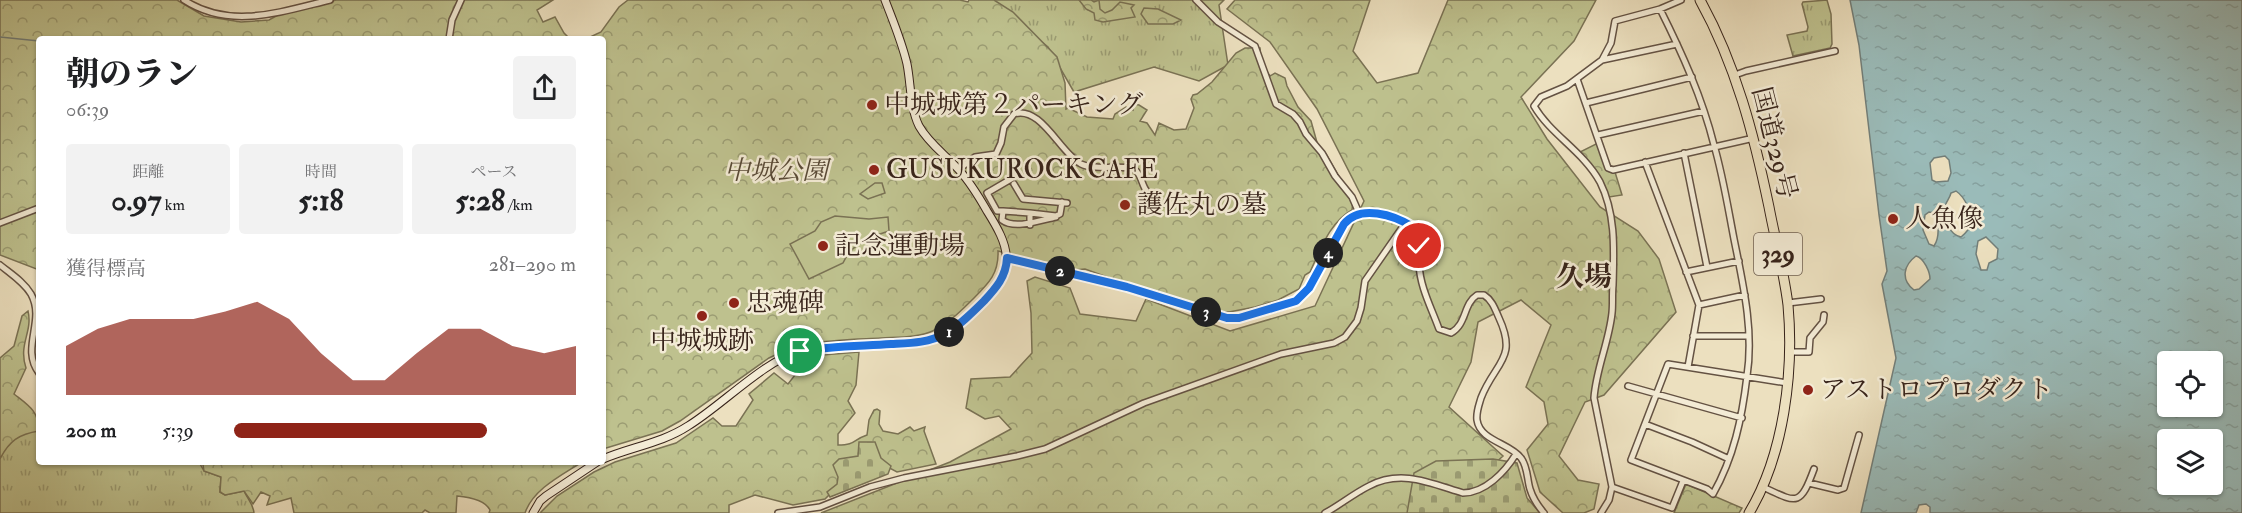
<!DOCTYPE html>
<html lang="ja">
<head>
<meta charset="utf-8">
<style>
  :root { --surface:#fff; --page:#f2f2f2; --text:#202124; --muted:#757577; --accent:#8f2418 }
  body { margin:0; font-family:"IM FELL Double Pica","Noto Serif JP",serif; background:var(--page); color:var(--text); height:100vh; display:flex; flex-direction:column; font-size:22px; white-space:nowrap }
  * { box-sizing:border-box; margin:0 }
  p { font-size:20px; color:var(--muted) }
  .icon { flex:none; width:33px; height:33px; fill:none; stroke:currentColor; stroke-width:2; stroke-linecap:round; stroke-linejoin:round }
  .map { position:relative; flex:1; overflow:hidden }
  .drawer { position:absolute; left:36px; top:36px; width:570px; height:429px; display:flex; flex-direction:column; background:var(--surface); border-radius:6px; box-shadow:0 2px 4px #0004 }
  .drawer>* { flex:none }
  .tools { position:absolute; left:2157px; top:351px; display:grid; gap:12px }
  .tools a { display:grid; place-items:center; width:66px; height:66px; border-radius:6px; background:var(--surface); box-shadow:0 2px 4px #0004; font-size:30px }
  .pin { position:absolute; display:grid; place-items:center; width:51px; height:51px; color:#fff; margin:-26px; border:3px solid #fff; border-radius:50%; box-shadow:0 2px 6px #0007 }
  .km { position:absolute; width:30px; height:30px; margin:-15px; border-radius:50%; background:#222; color:#fff; font-size:16px; line-height:30px; text-align:center }
  .round { display:grid; place-items:center; flex:none; width:63px; height:63px; border-radius:6px; background:var(--page) }
  .summary { display:flex; align-items:center; justify-content:space-between; height:102px; padding:0 30px }
  h1 { font-size:33px; font-weight:800; line-height:45px }
  .stats { display:grid; grid-template-columns:repeat(3,1fr); gap:9px; height:102px; padding:6px 30px }
  .stats div { display:grid; align-content:center; border-radius:6px; background:var(--page); text-align:center }
  .stats b { font-size:30px; font-weight:800 }
  .stats small { font-size:16px; font-weight:400 }
  .stats p { font-size:16px }
  .chart { height:168px; padding:12px 30px }
  .chart p { display:flex; justify-content:space-between }
  .chart svg { width:100%; height:108px; margin-top:6px; fill:var(--accent); opacity:.7 }
  ul { padding:0 30px; list-style:none; font-size:20px }
  li { display:grid; grid-template-columns:96px 72px 1fr; align-items:center; height:45px }
  li i { height:15px; border-radius:8px; background:var(--accent) }
  .map>svg:first-child { display:block }
  .grass { fill:url(#grass-tufts); stroke:#7a7254; stroke-width:1.5 }
  .forest { fill:url(#forest-crowns); stroke:#7a7254; stroke-width:1.5 }
  .cemetery { fill:url(#cemetery-stones); stroke:#7a7254; stroke-width:1.5 }
  .garden { fill:#bec18e; stroke:#7a7254; stroke-width:1.5 }
  .water { fill:url(#water-ripples); stroke:#727e79; stroke-width:1.5; fill-rule:evenodd }
  .lines { fill:none; stroke-linecap:round; stroke-linejoin:round }
  .stream { stroke:#727e79; stroke-width:1.5 }
  .street-casing { stroke:#645243; stroke-width:8 }
  .secondary-casing { stroke:#37231a; stroke-width:9 }
  .highway-casing { stroke:#37231a; stroke-width:11 }
  .street { stroke:#f3ebd5; stroke-width:5 }
  .secondary { stroke:#f3ebd5; stroke-width:7 }
  .highway { stroke:#ece0bf; stroke-width:9 }
  .route-casing { stroke:#fff; stroke-width:12 }
  .route { stroke:#1a73e8; stroke-width:8 }
  .poi-dot { fill:#8f2418; stroke:#f3ebd5; stroke-width:2 }
  .labels { text-anchor:middle; dominant-baseline:central; stroke-width:5; stroke-linejoin:round; paint-order:stroke }
  .shield { fill:#f3ebd5; stroke:#6f5f52; stroke-width:1.5 }
  .shield-label { font-size:24px; font-weight:bold; fill:#37231a }
  .poi-label { font-size:26px; fill:#37231a; stroke:#f3ebd5; text-anchor:start }
  .street-label { font-size:26px; fill:#37231a; stroke:#f3ebd5 }
  .park-label { font-size:26px; font-style:italic; fill:#594a37; stroke:#f3ebd5 }
  .quarter-label { font-size:28px; font-weight:bold; fill:#37231a; stroke:#f3ebd5 }
</style>
</head>
<body>
<div class="map">
<svg width="2242" height="513" viewBox="0 0 2242 513">
  <defs>
    <pattern id="grass-tufts" width="24" height="20" patternUnits="userSpaceOnUse" patternTransform="scale(1.5)"><rect width="24" height="20" fill="#bec18e"/><path d="M3 7l-1-3M5 7V3M7 7l1-3M15 17l-1-3M17 17v-4M19 17l1-3" fill="none" stroke="#9b9c73"/></pattern>
    <pattern id="forest-crowns" width="20" height="18" patternUnits="userSpaceOnUse" patternTransform="scale(1.5)"><rect width="20" height="18" fill="#bec18e"/><path d="M2 6a3 3 0 1 1 6 0M12 15a3 3 0 1 1 6 0" fill="none" stroke="#9b9c73"/></pattern>
    <pattern id="cemetery-stones" width="16" height="16" patternUnits="userSpaceOnUse" patternTransform="scale(1.5)"><rect width="16" height="16" fill="#bec18e"/><path d="M2 7V4a2 2 0 0 1 4 0v3zM10 15v-3a2 2 0 0 1 4 0v3z" fill="#9b9c73"/></pattern>
    <pattern id="water-ripples" width="26" height="14" patternUnits="userSpaceOnUse" patternTransform="scale(1.5)"><rect width="26" height="14" fill="#9abbb9"/><path d="M2 4q2-2 4 0t4 0M15 11q2-2 4 0t4 0" fill="none" stroke="#85a09e"/></pattern>
  </defs>
  <rect width="100%" height="100%" fill="#ece0bf"/>
  <filter id="stains"><feTurbulence type="fractalNoise" baseFrequency=".00333" numOctaves="4"/><feColorMatrix values="0 0 0 0 .2 0 0 0 0 .09 0 0 0 0 .02 0 0 0 .5 -.17"/></filter>
  <radialGradient id="worn" r=".72"><stop offset=".6" stop-color="#630" stop-opacity="0"/><stop offset="1" stop-color="#630" stop-opacity=".3"/></radialGradient>
  <!-- grass -->
  <path class="grass" d="M 989,0 L 1224,0 L 1219,5 L 1228,65 L 1199,81 L 1154,67 L 1074,92 L 1048,47 Z
    M 1827,0 L 1831,14 L 1832,44 L 1830,48 L 1793,56 L 1787,35 L 1807,31 L 1808,27 L 1802,4 L 1803,2 Z
    M 37,422 L 39,422 L 39,462 L 199,462 L 204,471 L 221,477 L 220,492 L 225,495 L 244,491 C 248,500 253,503 254,513 L 0,513 L 0,442 Z"/>
  <!-- forest -->
  <path class="forest" d="M 0,0 L 177,0 L 204,16 L 241,22 L 269,20 L 278,15 L 336,0 L 553,0 L 537,10 L 543,22 L 555,17 L 564,33 L 570,39 L 39,39 L 39,270 L 0,255 Z
    M 628,0 L 960,0 L 968,2 L 969,0 L 994,0 L 1013,12 L 1057,57 L 1065,83 L 1066,109 L 1068,108 L 1087,117 L 1113,119 L 1115,114 L 1126,107 L 1133,110 L 1133,104 L 1139,105 L 1147,110 L 1140,121 L 1147,123 L 1155,135 L 1159,123 L 1174,130 L 1186,129 L 1194,108 L 1191,99 L 1193,95 L 1197,94 L 1212,82 L 1236,53 L 1245,48 L 1260,48 L 1261,64 L 1270,76 L 1275,73 L 1285,78 L 1287,86 L 1298,107 L 1311,121 L 1318,146 L 1326,154 L 1353,201 L 1352,210 C 1329,223 1321,249 1310,272 L 1305,275 L 1299,289 L 1278,300 L 1255,307 L 1229,312 L 1210,311 L 1157,295 L 1085,269 L 1074,270 L 998,251 C 999,273 989,283 974,298 C 962,310 950,322 935,330 C 918,338 899,337 881,338 C 841,340 805,339 769,358 L 680,421 L 662,431 L 603,449 L 603,39 L 586,39 L 601,32 L 619,7 Z
    M 1079,0 L 1091,0 L 1094,2 L 1099,0 L 1100,9 L 1105,13 L 1112,10 L 1120,2 L 1134,5 L 1131,8 L 1135,17 L 1103,22 L 1095,20 L 1094,13 L 1086,9 Z
    M 1235,0 L 1370,0 L 1353,51 L 1377,83 L 1418,73 L 1448,0 L 1596,0 L 1574,41 L 1521,97 L 1547,139 L 1600,207 L 1638,231 L 1659,259 L 1676,312 L 1604,395 L 1585,402 L 1559,456 L 1578,480 L 1599,484 L 1594,509 L 1584,513 L 1563,513 L 1540,492 L 1527,450 L 1548,424 L 1544,402 L 1526,387 L 1551,325 L 1521,300 L 1478,322 L 1471,362 L 1449,407 L 1503,456 L 1450,504 L 1456,513 L 821,513 L 950,462 L 1011,429 L 999,416 L 985,419 L 966,408 L 971,379 L 1010,377 L 1032,353 L 1031,313 L 1027,281 L 1035,277 L 1070,288 L 1080,314 L 1136,321 L 1146,299 L 1230,331 L 1315,306 L 1364,201 L 1317,109 L 1270,42 L 1227,9 Z
    M 1144,8 L 1158,9 L 1181,20 L 1173,24 L 1148,24 L 1141,14 Z
    M 1598,143 L 1607,168 L 1615,172 L 1622,195 L 1609,197 L 1580,152 Z
    M 28,311 C 33,332 18,344 26,368 L 14,394 C 28,405 39,411 39,431 C 19,434 9,441 0,459 L 0,358 L 14,346 L 22,316 Z
    M 859,352 L 856,385 L 848,401 L 855,413 L 838,434 L 838,445 C 856,445 852,440 867,435 L 869,420 L 874,410 L 877,409 L 880,411 L 879,424 L 883,431 L 898,434 L 910,427 L 914,431 L 925,427 L 924,431 L 936,464 L 897,472 L 880,463 L 860,458 L 840,484 L 825,499 L 793,505 L 755,495 L 729,505 L 729,513 L 540,513 L 557,496 L 594,472 L 615,462 L 676,443 L 713,418 L 722,426 L 736,426 L 753,400 L 749,394 L 774,373 L 788,384 L 810,356 Z
    M 204,462 L 582,462 C 562,475 533,489 525,513 L 489,513 L 490,510 C 485,500 468,497 457,496 L 456,513 L 430,513 L 425,510 L 422,513 L 294,513 L 291,498 L 267,505 L 270,496 L 261,492 L 253,504 L 244,491 L 225,495 L 220,492 L 221,477 L 204,471 L 203,465 Z
    M 1686,484 L 1742,508 L 1739,513 L 1674,513 Z"/>
  <!-- cemetery -->
  <path class="cemetery" d="M 859,442 L 875,442 L 881,458 L 891,466 L 888,474 L 830,497 L 827,492 L 837,484 L 838,477 L 833,465 L 839,459 L 858,456 Z
    M 1493,459 L 1517,463 L 1527,498 L 1540,513 L 1407,513 L 1414,473 L 1436,461 Z"/>
  <!-- garden -->
  <path class="garden" d="M 875,183 L 882,183 L 885,193 L 868,199 L 860,194 Z
    M 835,216 L 869,219 L 888,217 L 889,231 C 870,237 852,243 843,263 L 809,279 L 790,244 L 815,231 L 821,222 Z"/>
  <!-- water -->
  <path class="water" d="M 1850,0 L 2242,0 L 2242,513 L 1930,513 L 1930,507 L 1926,504 L 1919,505 L 1916,513 L 1861,513 L 1896,358 L 1882,284 L 1887,271 L 1879,215 L 1859,45 ZM 1945,156 L 1949,160 L 1951,173 L 1948,181 L 1936,182 L 1932,180 L 1930,163 L 1934,158 ZM 1956,191 C 1962,195 1965,200 1968,207 C 1973,221 1974,226 1961,237 C 1949,234 1943,220 1945,207 C 1945,203 1950,198 1951,193 ZM 1929,212 L 1934,213 C 1939,222 1940,237 1934,246 L 1929,244 L 1923,230 L 1925,215 ZM 1986,237 L 1998,249 L 1997,259 L 1989,263 L 1987,270 L 1981,270 L 1976,254 L 1978,241 ZM 1916,256 C 1924,258 1930,272 1930,279 L 1919,289 L 1914,290 C 1900,279 1904,265 1916,256 ZM 2168,362 L 2212,362 L 2212,406 L 2168,406 ZM 2168,440 L 2212,440 L 2212,484 L 2168,484 Z"/>
  <g class="lines">
    <!-- stream -->
    <path class="stream" d="M 0,37 L 39,41"/>
    <defs>
      <path id="street" d="M 184,0 C 230,30 280,12 330,0
        M 1196,0 L 1218,22 L 1255,46 L 1276,104 L 1293,114 L 1300,122 L 1306,134 L 1322,153 L 1335,176 L 1352,197 L 1359,213
        M 1660,9 C 1682,53 1702,97 1714,145 C 1723,176 1728,208 1734,239 C 1743,284 1754,330 1747,376 C 1742,418 1734,457 1713,494 L 1707,489 L 1631,460 L 1668,364 L 1787,383
        M 449,39 L 452,20 L 461,0
        M 1602,60 L 1677,44
        M 1735,75 L 1746,71 L 1835,51
        M 1577,79 L 1608,168 L 1613,170 L 1754,138
        M 1586,103 L 1692,77
        M 1598,135 L 1704,111
        M 1684,153 L 1707,267
        M 1645,162 L 1699,305 L 1688,367
        M 959,169 L 975,157 L 996,154 L 1001,143 L 1004,127 L 1014,114 C 1041,105 1060,153 1081,164 C 1094,171 1127,164 1135,170 C 1141,174 1142,185 1146,190
        M 1014,184 L 1023,199 L 1067,203
        M 1003,211 L 997,211 L 987,193 L 1011,179
        M 1056,216 L 1060,214 L 1062,202
        M 0,223 L 39,208
        M 1030,225 L 1030,213 L 1056,216 L 1056,217 C 1041,220 1015,230 1002,220 L 1003,211 L 1030,213
        M 1007,258 L 1127,287 L 1227,318 C 1239,319 1286,307 1297,301 C 1322,285 1332,220 1358,213 C 1367,211 1377,214 1385,216 C 1394,218 1408,220 1414,228 C 1421,238 1418,252 1419,264 C 1420,287 1431,307 1439,329 L 1451,333 C 1467,324 1463,304 1477,295 L 1484,295 C 1492,300 1495,309 1499,318 C 1518,359 1495,362 1481,398 C 1479,405 1476,412 1477,420 C 1480,441 1510,443 1521,458 C 1528,467 1527,480 1530,489 C 1533,499 1538,506 1544,513
        M 0,265 C 11,274 24,282 31,294 C 46,321 20,348 39,373
        M 1686,272 L 1739,261
        M 1788,303 L 1821,299
        M 1699,305 L 1745,295
        M 1693,336 L 1749,336
        M 1789,352 L 1809,352 L 1810,338 L 1823,322 L 1824,315
        M 1628,386 L 1742,418
        M 1645,424 L 1692,442 L 1729,459
        M 1809,483 L 1838,490 L 1844,488 L 1859,435
        M 1612,487 L 1672,508 L 1683,481
        M 1763,487 C 1797,503 1800,507 1814,469
        M 778,513 L 820,507 L 870,487 L 904,478 L 1017,456 L 1045,449 L 1144,403 L 1281,354 L 1334,343 L 1345,337 L 1357,321 L 1361,308 L 1365,281 L 1406,222
        M 1325,513 C 1340,505 1353,494 1369,486 C 1401,469 1430,483 1463,493 C 1485,493 1505,472 1516,454
        M 1601,513 L 1609,500 L 1612,487 L 1594,398 C 1596,369 1609,342 1612,313 C 1613,304 1612,295 1613,285 C 1614,250 1616,214 1600,182 C 1583,151 1551,135 1534,106 L 1541,97 L 1567,86 L 1602,60 L 1611,43 L 1615,21 L 1660,9 L 1681,0"/>
      <path id="secondary" d="M 603,459 C 631,447 662,443 688,426 C 721,406 764,361 800,351 C 832,342 868,346 900,343 C 912,343 924,342 936,338 C 955,331 971,314 985,299 C 1017,267 1009,246 987,211 C 979,197 970,182 959,170 C 946,155 929,144 919,126 C 910,108 911,84 907,64 C 902,42 893,21 885,0
        M 533,513 L 540,501 L 546,496 L 597,462"/>
      <path id="highway" d="M 1700,0 C 1736,65 1754,135 1769,207 C 1775,239 1784,272 1788,305 C 1794,371 1784,455 1749,513"/>
    </defs>
    <!-- street casing -->
    <use href="#street" class="street-casing"/>
    <!-- secondary casing -->
    <use href="#secondary" class="secondary-casing"/>
    <!-- highway casing -->
    <use href="#highway" class="highway-casing"/>
    <!-- street -->
    <use href="#street" class="street"/>
    <!-- secondary -->
    <use href="#secondary" class="secondary"/>
    <!-- highway -->
    <use href="#highway" class="highway"/>
  </g>
  <g class="lines">
    <defs>
      <path id="route" d="M 800,351 C 830,346 861,346 891,344 C 910,343 928,343 945,334 C 959,326 972,313 984,301 C 996,288 1006,277 1007,258 L 1127,287 L 1227,318 L 1239,318 L 1296,301 L 1309,288 L 1344,224 C 1360,204 1394,215 1413,227 L 1419,246"/>
    </defs>
    <!-- route casing -->
    <use href="#route" class="route-casing"/>
    <!-- route -->
    <use href="#route" class="route"/>
  </g>
  <!-- markers -->
  <g class="poi-dot">
    <circle cx="872" cy="105" r="6"/>
    <circle cx="874" cy="170" r="6"/>
    <circle cx="1125" cy="205" r="6"/>
    <circle cx="1893" cy="219" r="6"/>
    <circle cx="823" cy="246" r="6"/>
    <circle cx="734" cy="303" r="6"/>
    <circle cx="702" cy="316" r="6"/>
    <circle cx="1808" cy="390" r="6"/>
  </g>
  <g class="labels">
    <!-- shield labels -->
    <rect class="shield" x="1754" y="233" width="48" height="42" rx="4.5"/>
    <g class="shield-label">
      <text x="1778" y="254">329</text>
    </g>
    <!-- poi labels -->
    <g class="poi-label">
      <text x="884" y="105">中城城第２パーキング</text>
      <text x="886" y="170">GUSUKUROCK CAFE</text>
      <text x="1137" y="205">護佐丸の墓</text>
      <text x="1905" y="219">人魚像</text>
      <text x="835" y="246">記念運動場</text>
      <text x="746" y="303">忠魂碑</text>
      <text x="702" y="341" text-anchor="middle">中城城跡</text>
      <text x="1820" y="390">アストロプロダクト</text>
    </g>
    <!-- street labels -->
    <g class="street-label">
      <text transform="translate(1774 143) rotate(76)">国道329号</text>
    </g>
    <!-- park labels -->
    <g class="park-label">
      <text x="776" y="171">中城公園</text>
    </g>
    <!-- quarter labels -->
    <g class="quarter-label">
      <text x="1584" y="277">久場</text>
    </g>
  </g>
  <rect width="100%" height="100%" filter="url(#stains)"/>
  <rect width="100%" height="100%" fill="url(#worn)"/>
</svg>
<div class="tools">
<a><svg class="icon" aria-label="locate" viewBox="0 0 24 24"><circle cx="12" cy="12" r="6"/><path d="M12 2v4M12 18v4M2 12h4M18 12h4"/></svg></a>
<a><svg class="icon" aria-label="layers" viewBox="0 0 24 24"><path d="M12 4l9 5-9 5-9-5zM3 14l9 5 9-5"/></svg></a>
</div>
<div class="pin" style="left:800px;top:351px;background:#1e9e55"><svg class="icon" aria-label="arrive" viewBox="0 0 24 24"><path d="M6 21V4h12l-3 4 3 4H6"/></svg></div>
<div class="pin" style="left:1419px;top:246px;background:#d93025"><svg class="icon" aria-label="check" viewBox="0 0 24 24"><path d="M5 12l5 5 9-10"/></svg></div>
<b class="km" style="left:949px;top:332px">1</b>
<b class="km" style="left:1060px;top:271px">2</b>
<b class="km" style="left:1206px;top:312px">3</b>
<b class="km" style="left:1328px;top:253px">4</b>
<section class="drawer">
<div class="summary"><div><h1>朝のラン</h1><p>06:39</p></div><a class="round"><svg class="icon" aria-label="share" viewBox="0 0 24 24"><path d="M12 15V3M7 8l5-5 5 5M5 13v7h14v-7"/></svg></a></div>
<div class="stats">
<div><p>距離</p><b>0.97<small> km</small></b></div>
<div><p>時間</p><b>5:18</b></div>
<div><p>ペース</p><b>5:28<small> /km</small></b></div>
</div>
<div class="chart"><p><span>獲得標高</span>281–290 m</p>
<svg viewBox="0 0 160 44" preserveAspectRatio="none"><path d="M0 44V24L10 17L20 13L30 13L40 13L50 10L60 6L70 13L80 27L90 38L100 38L110 27L120 17L130 17L140 24L150 27L160 24V44z"/></svg>
</div>
<ul>
<li><b>200 m</b>5:39<i style="width:74%"></i></li>
</ul>
</section>
</div>
</body>
</html>
